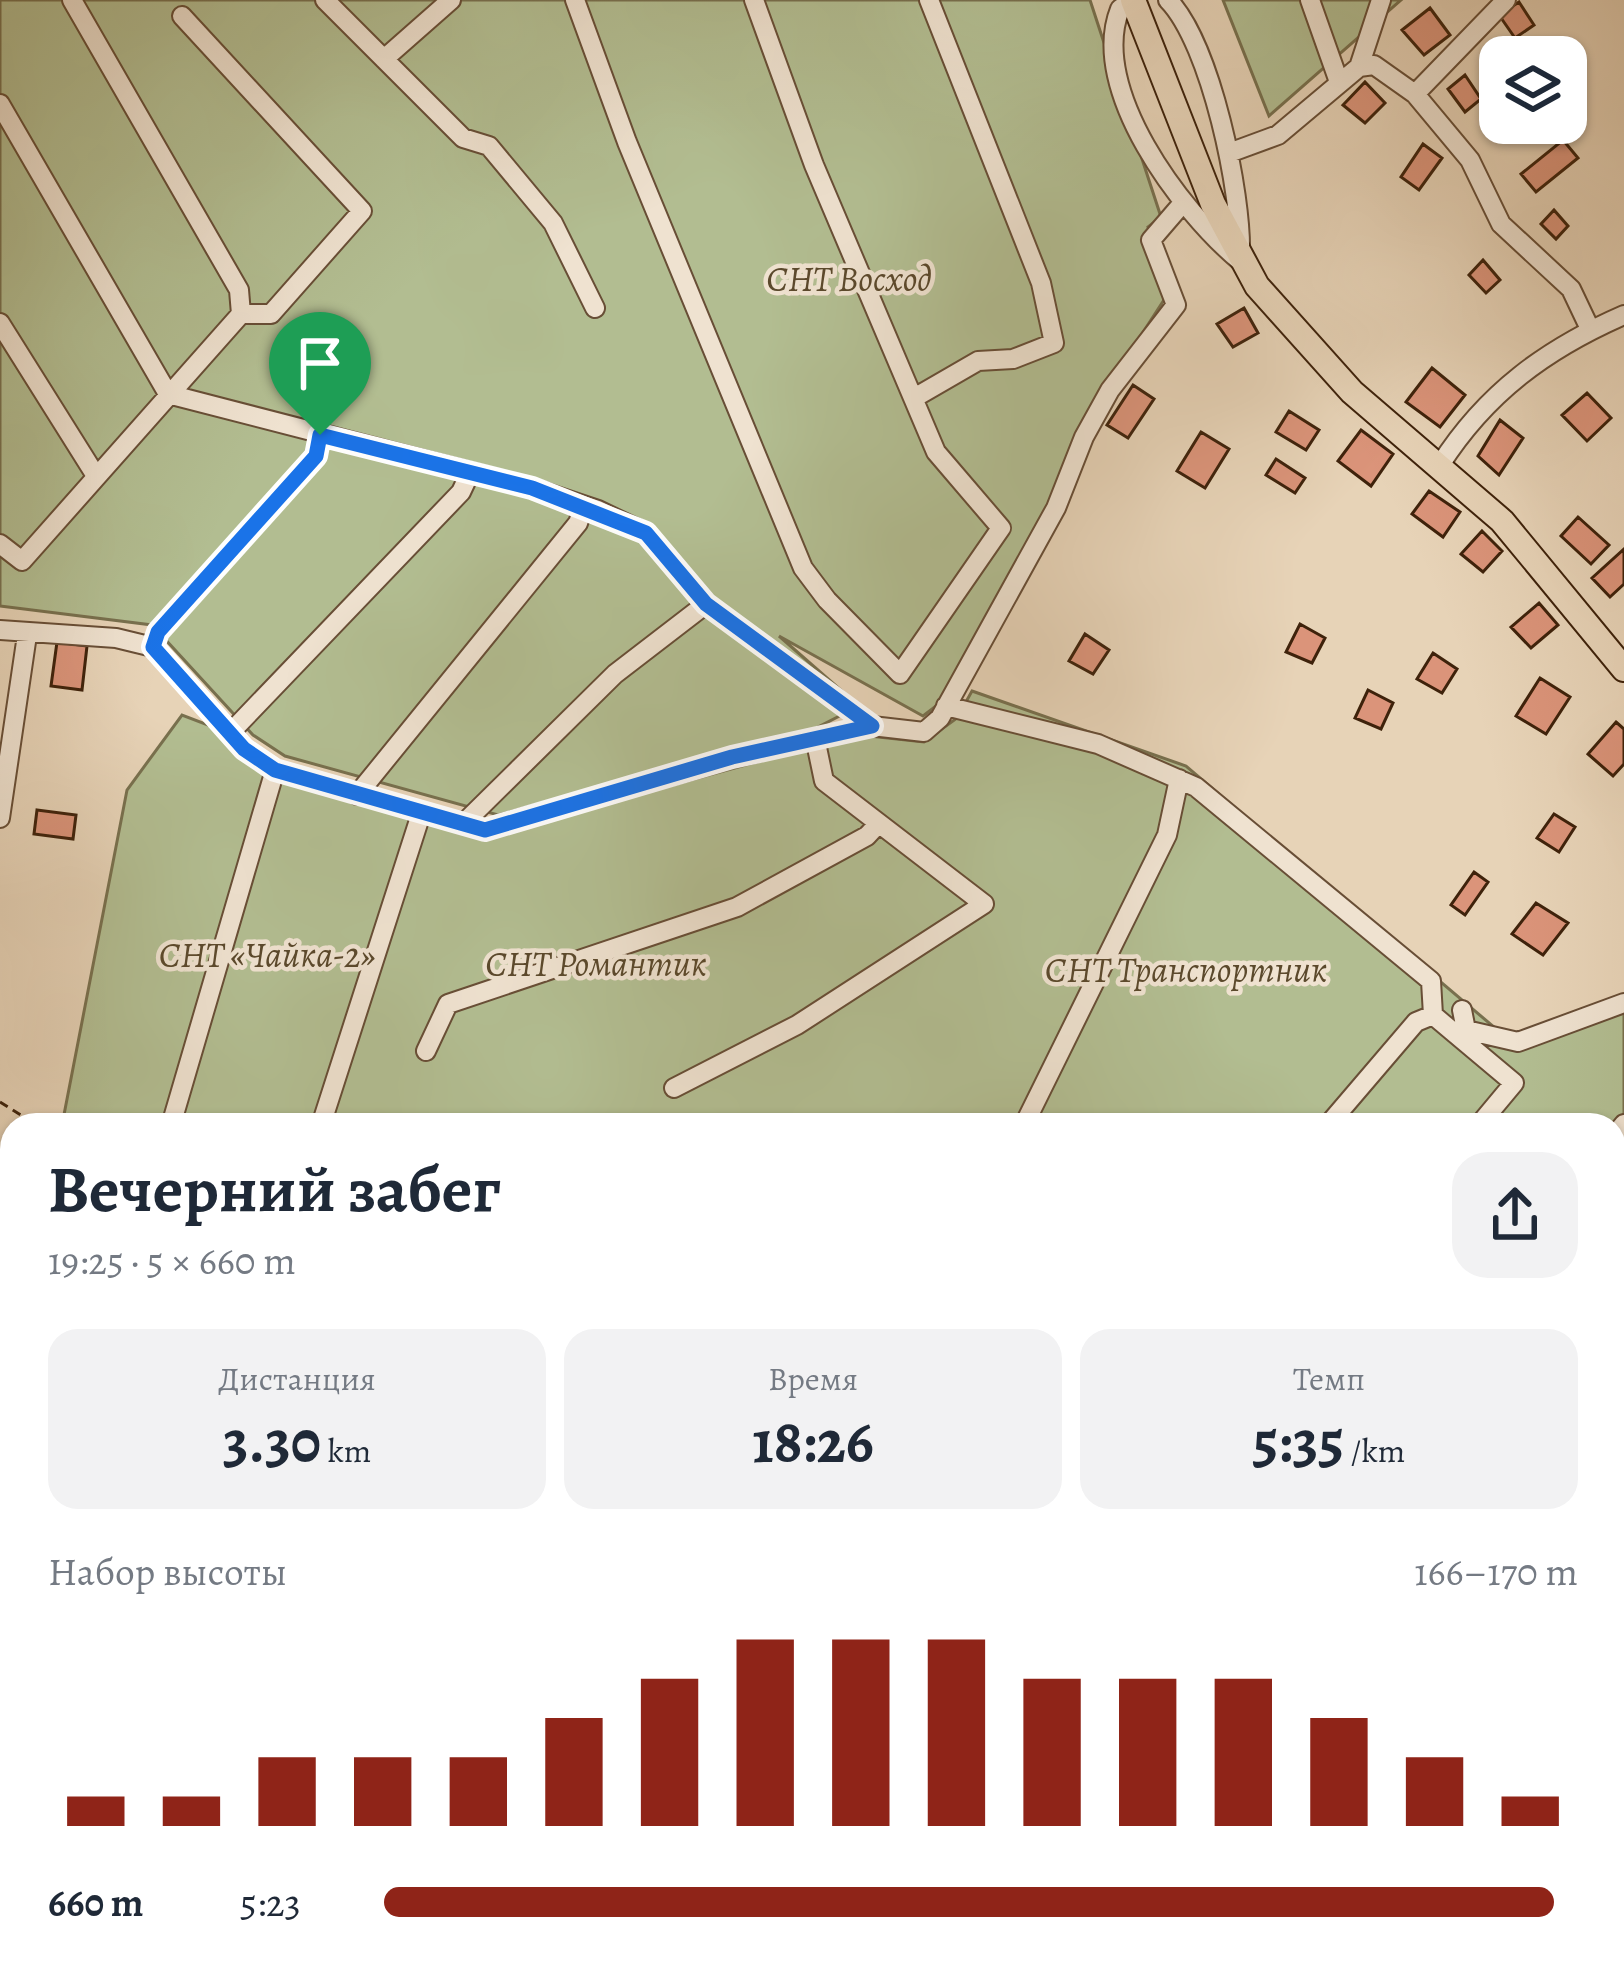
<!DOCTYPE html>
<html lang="ru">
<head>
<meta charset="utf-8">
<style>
  :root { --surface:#fff; --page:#f2f2f3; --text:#1f2937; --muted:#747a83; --accent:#8f2418 }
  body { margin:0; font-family:Alegreya,serif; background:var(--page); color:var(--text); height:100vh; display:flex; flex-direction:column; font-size:45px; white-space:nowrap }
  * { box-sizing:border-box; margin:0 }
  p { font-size:39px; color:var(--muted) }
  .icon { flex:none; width:66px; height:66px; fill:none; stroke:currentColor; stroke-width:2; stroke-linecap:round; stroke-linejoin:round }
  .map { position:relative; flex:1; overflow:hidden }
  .sheet { position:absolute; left:0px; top:1113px; width:1626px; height:858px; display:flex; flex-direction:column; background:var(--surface); border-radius:36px 36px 0 0; box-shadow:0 3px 9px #0004 }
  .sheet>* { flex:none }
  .buttons { position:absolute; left:1479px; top:36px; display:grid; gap:24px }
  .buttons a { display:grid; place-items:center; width:108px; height:108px; border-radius:24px; background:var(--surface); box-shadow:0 3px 9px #0004; font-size:60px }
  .pin { position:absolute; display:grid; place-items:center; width:102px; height:102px; color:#fff; margin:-123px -51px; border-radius:50% 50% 50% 0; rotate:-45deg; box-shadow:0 0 12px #0007 }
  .pin .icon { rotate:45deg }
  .round { display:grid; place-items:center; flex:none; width:126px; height:126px; border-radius:36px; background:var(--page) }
  .head { display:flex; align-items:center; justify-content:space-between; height:204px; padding:0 48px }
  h1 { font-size:66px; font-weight:700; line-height:90px }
  .metrics { display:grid; grid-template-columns:repeat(3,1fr); gap:18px; height:204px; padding:12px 48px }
  .metrics div { display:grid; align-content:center; border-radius:30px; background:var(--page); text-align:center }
  .metrics b { font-size:60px; font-weight:700 }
  .metrics small { font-size:33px; font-weight:400 }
  .metrics p { font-size:33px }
  .chart { height:336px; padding:24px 48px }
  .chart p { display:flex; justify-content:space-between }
  .chart svg { width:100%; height:216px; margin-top:12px; stroke:var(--accent); stroke-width:6 }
  ul { padding:0 48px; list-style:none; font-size:39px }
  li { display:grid; grid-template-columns:192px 144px 1fr; align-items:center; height:90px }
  li i { height:30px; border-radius:15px; background:var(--accent) }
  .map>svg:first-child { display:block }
  .green { fill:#b2bd91; stroke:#78704e; stroke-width:3 }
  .building { fill:#db947a; stroke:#3e220b; stroke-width:3 }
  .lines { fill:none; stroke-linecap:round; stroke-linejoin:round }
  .minor-casing { stroke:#684e36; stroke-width:22 }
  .major-casing { stroke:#3e220b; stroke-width:28 }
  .path { stroke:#3e220b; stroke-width:3; stroke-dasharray:9 6; stroke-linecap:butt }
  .minor { stroke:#efe2d0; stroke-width:18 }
  .major { stroke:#e7d3b7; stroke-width:24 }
  .route-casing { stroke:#fff; stroke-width:24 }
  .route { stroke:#1a73e8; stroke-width:15 }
  .labels { text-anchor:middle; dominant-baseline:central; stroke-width:9; stroke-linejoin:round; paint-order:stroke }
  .park-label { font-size:36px; font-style:italic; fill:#5b492c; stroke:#efe2d0 }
</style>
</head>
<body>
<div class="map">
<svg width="1624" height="1971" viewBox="0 0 1624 1971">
  <rect width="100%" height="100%" fill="#e7d3b7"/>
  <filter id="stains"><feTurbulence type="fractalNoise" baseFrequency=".00167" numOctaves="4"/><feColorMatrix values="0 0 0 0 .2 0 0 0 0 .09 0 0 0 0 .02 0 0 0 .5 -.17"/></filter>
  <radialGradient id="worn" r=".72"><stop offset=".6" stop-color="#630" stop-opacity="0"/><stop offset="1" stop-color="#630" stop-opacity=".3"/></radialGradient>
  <!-- green -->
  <path class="green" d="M 0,0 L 1090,0 L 1161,217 L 1148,227 L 1173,286 L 1092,411 L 1045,517 L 940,703 L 923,716 L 779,636 L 859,706 L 814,729 L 498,815 L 285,756 L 253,735 L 152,625 L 0,606 Z
    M 1223,0 L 1401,0 L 1269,116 Z
    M 972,691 L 1186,766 L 1521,1050 L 1624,1009 L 1624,1971 L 1276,1971 L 1267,1959 L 1614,1959 L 1614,1125 L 62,1125 L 127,790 L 182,715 L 216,728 L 257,770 L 482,837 L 830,742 L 869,736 L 924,742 L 957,718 Z"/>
  <!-- building -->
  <path class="building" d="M 1519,2 L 1534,25 L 1515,38 L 1499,15 Z
    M 1430,8 L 1450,35 L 1424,55 L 1402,30 Z
    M 1465,75 L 1481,99 L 1465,112 L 1448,89 Z
    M 1365,82 L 1385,103 L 1365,123 L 1343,105 Z
    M 1563,140 L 1578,158 L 1536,192 L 1521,174 Z
    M 1423,144 L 1442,158 L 1419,190 L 1401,177 Z
    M 1554,210 L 1568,226 L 1556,239 L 1541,224 Z
    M 1483,260 L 1500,280 L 1486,293 L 1469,275 Z
    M 1244,308 L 1258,333 L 1233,347 L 1217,324 Z
    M 1432,368 L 1465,395 L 1440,427 L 1406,402 Z
    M 1133,385 L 1154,399 L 1128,438 L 1107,425 Z
    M 1587,393 L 1611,418 L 1587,441 L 1562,415 Z
    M 1289,411 L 1319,430 L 1306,450 L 1276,432 Z
    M 1500,420 L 1523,438 L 1499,475 L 1478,456 Z
    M 1361,430 L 1393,454 L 1371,486 L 1338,461 Z
    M 1201,432 L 1229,449 L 1205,488 L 1177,471 Z
    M 1276,459 L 1305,478 L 1295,493 L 1266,475 Z
    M 1429,491 L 1460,512 L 1443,537 L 1412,514 Z
    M 1578,517 L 1609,545 L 1591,564 L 1561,536 Z
    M 1482,531 L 1502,551 L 1483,572 L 1461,554 Z
    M 1624,549 L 1624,584 L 1610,597 L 1592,578 Z
    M 1539,603 L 1558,625 L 1531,648 L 1511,627 Z
    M 1300,624 L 1325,638 L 1312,663 L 1286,652 Z
    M 1085,634 L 1109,650 L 1093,674 L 1069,661 Z
    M 57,642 L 87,646 L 82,690 L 51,686 Z
    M 1433,653 L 1457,669 L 1442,693 L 1417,679 Z
    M 1540,678 L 1570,697 L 1546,734 L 1516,716 Z
    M 1368,690 L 1393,703 L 1381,729 L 1355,718 Z
    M 1616,722 L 1624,729 L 1624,764 L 1613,776 L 1588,754 Z
    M 37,810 L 76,815 L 73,839 L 34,834 Z
    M 1554,814 L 1575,827 L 1559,852 L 1537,838 Z
    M 1474,872 L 1488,882 L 1465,915 L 1451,905 Z
    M 1536,903 L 1568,923 L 1543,955 L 1512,934 Z
    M 6,1299 L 12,1303 L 12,1330 L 4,1344 L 0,1310 Z
    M 0,1934 L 12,1941 L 12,1959 L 29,1959 L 21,1971 L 0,1971 Z"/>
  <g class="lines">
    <defs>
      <path id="minor" d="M 72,0 L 239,290 L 241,314
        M 325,0 L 384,59
        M 451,0 L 384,59 L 463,138 L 489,146 L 553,223 L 595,308
        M 575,0 L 627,142 L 803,568 L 827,600 L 900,674 L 1001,528 L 936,452 L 814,165 L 754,0
        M 1132,0 L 1120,9 C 1088,89 1181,211 1239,260
        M 1168,0 C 1211,44 1242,194 1240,255
        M 1310,0 L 1339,82
        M 1359,67 L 1381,0
        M 1415,94 L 1470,160 L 1501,224 L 1571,289 L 1590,329
        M 0,104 L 168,394 L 532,488 L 598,510 L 646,533 L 706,604 L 872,726
        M 1229,153 L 1278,135 L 1359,67 L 1374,65 L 1415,94 L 1506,0
        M 0,323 L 96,476
        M 914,398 L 978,361 L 1013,359 L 1054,343 L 1041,283 L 929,0
        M 1440,465 C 1486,393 1546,349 1624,315
        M 0,544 L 22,561 L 241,314 L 271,314 L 362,211 L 182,16
        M 0,630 L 116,638 L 153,647 L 244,749 L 275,770 L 485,830 L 732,757 L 872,726 L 924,732 L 940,718 L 1056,508 L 1084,437 L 1110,390 L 1176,305 L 1151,240 L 1182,204
        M 153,647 L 158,633 L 316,456 L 320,435
        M 946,706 L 1098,744 L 1196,787 L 1431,981 L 1433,1015 L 1514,1083 L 1479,1125
        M 230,733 L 461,492 L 469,475
        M 357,795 L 578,523 L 584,506
        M 0,818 L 27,635
        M 463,824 L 615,674 L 706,604
        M 1462,1010 L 1466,1030 L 1518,1042 L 1624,1003
        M 426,1051 L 448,1004 L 737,907 L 867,836 L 879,823
        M 674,1088 L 797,1025 L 984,904 L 824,781 L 815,738
        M 171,1125 L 275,770
        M 321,1125 L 421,814
        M 1024,1125 L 1167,835 L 1179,779
        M 1328,1125 L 1416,1022 L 1433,1015
        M 1614,1136 L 1624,1124
        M 1614,1214 L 1624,1230
        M 0,1388 L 12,1395
        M 1614,1487 L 1618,1493 L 1624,1491
        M 0,1662 L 12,1670
        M 1614,1837 L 1624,1841
        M 0,1903 L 12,1911
        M 80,1959 L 94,1971
        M 176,1971 L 186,1959
        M 1448,1971 L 1455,1959"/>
      <path id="major" d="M 1133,0 L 1213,204 L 1257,286 L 1352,392 L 1502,521 L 1624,669"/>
    </defs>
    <!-- minor casing -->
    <use href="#minor" class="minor-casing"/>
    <!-- major casing -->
    <use href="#major" class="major-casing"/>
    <!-- path -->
    <path class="path" d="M 0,1102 L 37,1125
      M 1257,1959 L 1268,1971"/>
    <!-- minor -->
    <use href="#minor" class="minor"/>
    <!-- major -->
    <use href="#major" class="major"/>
  </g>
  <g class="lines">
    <defs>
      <path id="route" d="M 320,435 L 532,488 L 646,533 L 706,604 L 872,726 L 732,757 L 485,830 L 275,770 L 244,749 L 153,647 L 158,632 L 316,456 Z"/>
    </defs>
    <!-- route casing -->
    <use href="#route" class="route-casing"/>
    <!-- route -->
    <use href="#route" class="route"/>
  </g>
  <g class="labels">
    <!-- park labels -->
    <g class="park-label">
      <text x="849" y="278">СНТ Восход</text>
      <text x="267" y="954">СНТ «Чайка-2»</text>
      <text x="596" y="963">СНТ Романтик</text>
      <text x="1186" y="969">СНТ Транспортник</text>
    </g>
  </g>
  <rect width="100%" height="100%" filter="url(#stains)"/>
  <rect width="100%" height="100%" fill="url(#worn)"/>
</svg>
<div class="buttons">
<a><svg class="icon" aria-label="layers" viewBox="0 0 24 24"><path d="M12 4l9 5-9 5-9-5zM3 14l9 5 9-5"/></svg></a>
</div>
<div class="pin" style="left:320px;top:435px;background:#1e9e55"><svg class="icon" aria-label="arrive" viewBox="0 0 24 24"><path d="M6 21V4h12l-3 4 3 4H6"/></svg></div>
<section class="sheet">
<div class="head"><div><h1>Вечерний забег</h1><p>19:25 · 5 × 660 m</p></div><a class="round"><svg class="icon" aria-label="share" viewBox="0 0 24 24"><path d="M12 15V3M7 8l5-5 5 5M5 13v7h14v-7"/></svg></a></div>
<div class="metrics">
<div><p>Дистанция</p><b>3.30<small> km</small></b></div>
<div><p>Время</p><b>18:26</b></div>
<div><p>Темп</p><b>5:35<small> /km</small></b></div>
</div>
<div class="chart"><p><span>Набор высоты</span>166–170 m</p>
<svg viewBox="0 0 160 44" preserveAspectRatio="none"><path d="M5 44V38M15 44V38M25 44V30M35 44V30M45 44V30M55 44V22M65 44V14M75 44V6M85 44V6M95 44V6M105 44V14M115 44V14M125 44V14M135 44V22M145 44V30M155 44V38"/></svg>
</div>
<ul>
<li><b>660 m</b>5:23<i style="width:98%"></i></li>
</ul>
</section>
</div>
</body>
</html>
